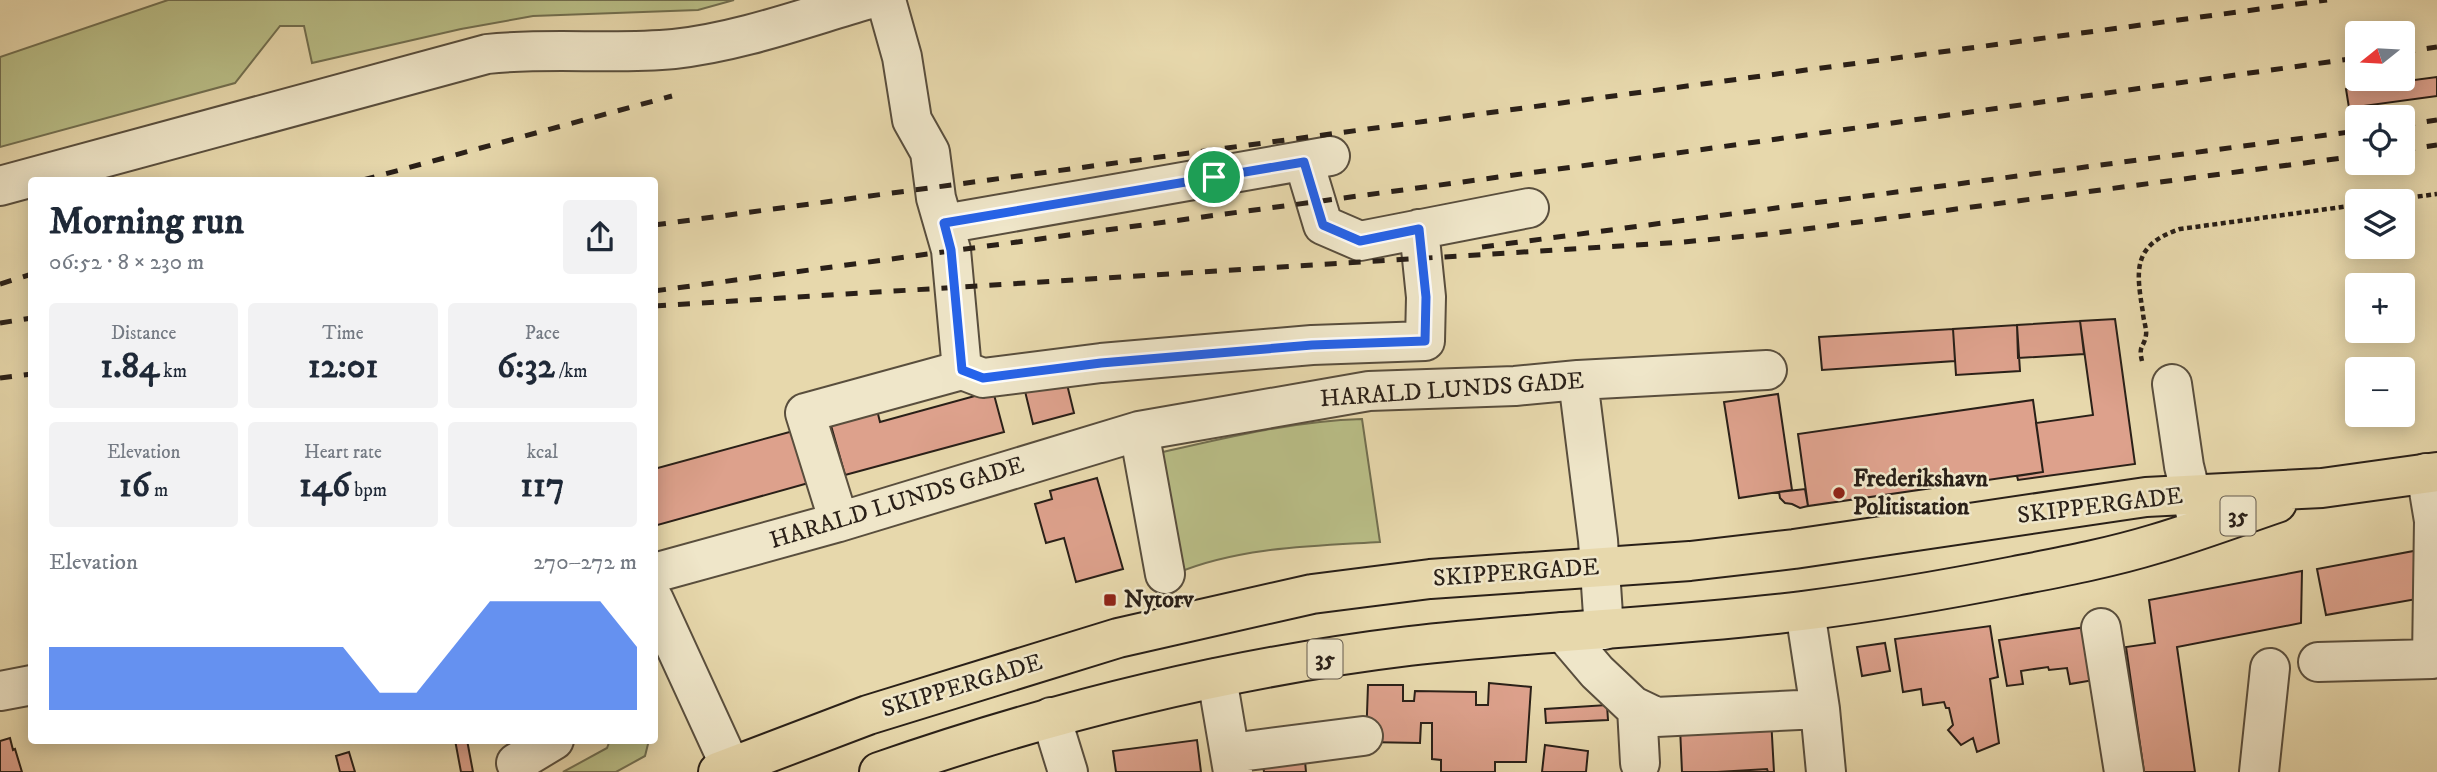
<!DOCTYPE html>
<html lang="en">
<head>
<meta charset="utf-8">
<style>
  :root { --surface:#fff; --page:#f2f2f3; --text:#1f2937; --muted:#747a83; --accent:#2563eb }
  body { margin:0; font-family:"IM FELL DW Pica",serif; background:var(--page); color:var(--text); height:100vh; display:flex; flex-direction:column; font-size:26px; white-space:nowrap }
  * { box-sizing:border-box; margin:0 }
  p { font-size:23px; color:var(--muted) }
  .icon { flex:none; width:38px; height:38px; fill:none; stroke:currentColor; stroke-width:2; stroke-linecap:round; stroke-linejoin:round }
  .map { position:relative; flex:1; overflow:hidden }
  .panel { position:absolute; left:28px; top:177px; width:630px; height:567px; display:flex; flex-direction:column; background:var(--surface); border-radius:7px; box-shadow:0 4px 18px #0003 }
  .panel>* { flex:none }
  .needle { width:46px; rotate:252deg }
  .controls { position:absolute; left:2345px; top:21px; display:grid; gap:14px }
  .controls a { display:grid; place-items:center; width:70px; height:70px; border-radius:7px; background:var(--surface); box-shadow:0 4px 18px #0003; font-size:35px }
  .pin { position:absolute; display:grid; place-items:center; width:60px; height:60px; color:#fff; margin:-30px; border:4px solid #fff; border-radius:50%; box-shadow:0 2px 7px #0007 }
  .round { display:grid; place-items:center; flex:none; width:74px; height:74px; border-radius:7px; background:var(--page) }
  .summary { display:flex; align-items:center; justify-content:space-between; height:119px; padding:0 21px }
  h1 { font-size:38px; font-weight:800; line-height:52px }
  .metrics { display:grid; grid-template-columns:repeat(3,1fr); gap:10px; height:119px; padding:7px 21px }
  .metrics div { display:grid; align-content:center; border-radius:7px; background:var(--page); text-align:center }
  .metrics b { font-size:35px; font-weight:800 }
  .metrics small { font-size:19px; font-weight:400 }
  .metrics p { font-size:19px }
  .chart { height:196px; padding:14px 21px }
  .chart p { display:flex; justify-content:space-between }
  .chart svg { width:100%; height:126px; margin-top:7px; fill:var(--accent); opacity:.7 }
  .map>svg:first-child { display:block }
  .green { fill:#b9be87; stroke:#726f50; stroke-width:2 }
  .building { fill:#dda18c; stroke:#2a2018; stroke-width:2 }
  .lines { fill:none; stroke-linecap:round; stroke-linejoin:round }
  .minor-casing { stroke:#594e3d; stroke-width:42 }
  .major-casing { stroke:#2a2018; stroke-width:42 }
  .path { stroke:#2a2018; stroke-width:4.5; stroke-dasharray:5 3.5; stroke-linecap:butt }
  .minor { stroke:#efe6c9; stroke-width:38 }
  .major { stroke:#e7d8ac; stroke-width:38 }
  .rail { stroke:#2a2018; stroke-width:5; stroke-dasharray:12 12; stroke-linecap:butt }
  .route-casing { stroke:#fff; stroke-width:14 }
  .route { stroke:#2563eb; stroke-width:9 }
  .poi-dot { fill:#8f2418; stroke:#efe6c9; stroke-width:2.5 }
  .labels { text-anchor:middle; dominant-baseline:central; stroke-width:5; stroke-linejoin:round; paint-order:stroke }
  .shield { fill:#efe6c9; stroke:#655b4d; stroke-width:2 }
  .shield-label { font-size:23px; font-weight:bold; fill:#2a2018 }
  .street-label { font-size:24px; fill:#2a2018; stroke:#efe6c9 }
  .poi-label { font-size:24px; font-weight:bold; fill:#2a2018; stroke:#efe6c9; text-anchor:start }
</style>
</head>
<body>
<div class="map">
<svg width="2437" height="772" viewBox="0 0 2437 772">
  <rect width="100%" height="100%" fill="#e7d8ac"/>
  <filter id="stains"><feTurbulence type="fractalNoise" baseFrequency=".00286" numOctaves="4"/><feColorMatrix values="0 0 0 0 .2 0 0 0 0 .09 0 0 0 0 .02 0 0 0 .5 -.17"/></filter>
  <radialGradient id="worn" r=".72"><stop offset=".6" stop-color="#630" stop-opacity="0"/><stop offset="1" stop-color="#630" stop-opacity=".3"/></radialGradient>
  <!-- green -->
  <path class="green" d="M 168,0 L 734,0 L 698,10 L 533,16 L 461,29 L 312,63 L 304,26 L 280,26 L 235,83 L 0,147 L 0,57 Z
    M 1362,419 L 1380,542 C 1313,546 1240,547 1177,573 L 1161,465 L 1163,452 C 1228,437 1295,421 1362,419 Z
    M 610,740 L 649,740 L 645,756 L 616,772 L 563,772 L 607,748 Z"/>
  <!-- building -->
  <path class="building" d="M 2437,77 L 2437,96 L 2349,108 L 2346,89 Z
    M 2115,319 L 2135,464 L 2018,480 L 2017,476 L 2043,472 L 2036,423 L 2093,415 L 2080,321 Z
    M 2080,321 L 2084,354 L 2018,358 L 2017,325 Z
    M 2017,325 L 2020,371 L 1956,375 L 1953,329 Z
    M 1953,329 L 1955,361 L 1822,370 L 1819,337 Z
    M 1064,372 L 1074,413 L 1033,424 L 1023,383 Z
    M 993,391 L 1004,432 L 845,475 L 830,422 L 877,410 L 880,422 Z
    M 1778,394 L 1792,490 L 1739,498 L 1724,402 Z
    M 2033,400 L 2043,472 L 1808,506 L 1798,434 Z
    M 797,430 L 812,482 L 654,526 L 654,469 Z
    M 1097,478 L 1123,569 L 1076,582 L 1064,538 L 1046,543 L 1035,504 L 1052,499 L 1050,491 Z
    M 1805,489 L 1808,506 L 1800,508 L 1792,504 L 1785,503 L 1780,498 L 1779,492 Z
    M 2419,550 L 2428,597 L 2326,615 L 2317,569 Z
    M 2302,571 L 2301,623 L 2177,647 L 2195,772 L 2144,772 L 2126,647 L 2155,643 L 2149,600 Z
    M 1990,626 L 1998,677 L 1990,679 L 1999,743 L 1977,752 L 1973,738 L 1961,745 L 1948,730 L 1953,725 L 1949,708 L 1946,708 L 1944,702 L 1923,705 L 1921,689 L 1903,692 L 1895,639 Z
    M 2086,627 L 2094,680 L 2070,684 L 2067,668 L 2049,670 L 2048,667 L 2021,671 L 2023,684 L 2007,686 L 1999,640 Z
    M 1885,643 L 1890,671 L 1862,676 L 1857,647 Z
    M 1489,683 L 1531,687 L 1526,762 L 1495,762 L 1495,772 L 1441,772 L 1441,760 L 1432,759 L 1432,723 L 1421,723 L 1420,743 L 1366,742 L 1368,685 L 1403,685 L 1403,701 L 1414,701 L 1415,691 L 1476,692 L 1476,705 L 1488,705 Z
    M 1770,700 L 1774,772 L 1682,772 L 1679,705 Z
    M 1607,705 L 1608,720 L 1546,723 L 1545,709 Z
    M 10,738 L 13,750 L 15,749 L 22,772 L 0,772 L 0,741 Z
    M 455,740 L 467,740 L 473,772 L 461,772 Z
    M 1197,740 L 1201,772 L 1116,772 L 1113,751 Z
    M 1545,745 L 1588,751 L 1586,772 L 1542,772 Z
    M 349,752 L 355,772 L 340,772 L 336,756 Z
    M 1305,761 L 1306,772 L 1264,772 L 1263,765 Z
    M 1767,769 L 1768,772 L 1717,772 Z"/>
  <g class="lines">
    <defs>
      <path id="minor" d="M 886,0 L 902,57 L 912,120 L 930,152 L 936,198 L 951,250 L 962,370
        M 1304,162 L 1323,225 L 1360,241 L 1529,208
        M 0,186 L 487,54 C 550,47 612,55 674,49 C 739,42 804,18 866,0
        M 944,224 L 1330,156
        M 1578,380 L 1598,540 L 1604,630
        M 2172,384 L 2184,466 L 2199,527
        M 1139,431 L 1165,574
        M 839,522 L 805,413 L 962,370 L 983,378 L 1101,363 L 1312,345 L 1425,341 L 1426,297 L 1419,229
        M 654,573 L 839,522 L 1139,431 L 1369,391 L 1515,386 L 1578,380 L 1767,370
        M 654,600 L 733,772
        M 2101,628 L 2124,772
        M 1563,632 L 1597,672 L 1633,706 L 1656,717 L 1820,709 L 1805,611
        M 2318,662 L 2432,659 L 2434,521 L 2426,473
        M 1217,678 L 1233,772
        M 0,691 L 32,685
        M 1637,708 L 1640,763
        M 1820,709 L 1826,772
        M 1051,717 L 1068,772
        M 1231,753 L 1363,736
        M 516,763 L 554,740
        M 2259,772 L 2270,668"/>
      <path id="major" d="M 718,772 L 868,715 L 1118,638 L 1312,594 L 1430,579 L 1690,561 L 1794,549 L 2146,497 L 2322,488 L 2437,472
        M 879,772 C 1051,712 1228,668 1409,646 C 1540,631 1672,627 1802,611 C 1873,602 1944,590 2015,576 C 2061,567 2109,558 2155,544 C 2196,532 2236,517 2277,503"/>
    </defs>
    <!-- minor casing -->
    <use href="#minor" class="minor-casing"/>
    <!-- major casing -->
    <use href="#major" class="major-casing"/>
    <!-- path -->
    <path class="path" d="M 2384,201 L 2437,194
      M 2142,361 C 2138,345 2144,348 2146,335 C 2147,329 2143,319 2143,313 C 2136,270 2132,245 2180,229 L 2357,205"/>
    <!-- minor -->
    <use href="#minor" class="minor"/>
    <!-- major -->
    <use href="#major" class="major"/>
    <!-- rail -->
    <path class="rail" d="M 2403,52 L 2437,47
      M 2403,125 L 2437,120
      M 2403,150 L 2437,145
      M 363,180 L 672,96
      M 654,225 L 2327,0
      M 1482,247 L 2357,131
      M 0,284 L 32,274
      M 654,291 L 1677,153 L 2357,58
      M 654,306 L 1684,242 L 1768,234 L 2357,156
      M 0,323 L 32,318
      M 0,378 L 32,374"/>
  </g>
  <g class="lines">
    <defs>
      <path id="route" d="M 1304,162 L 1323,225 L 1360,241 L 1419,229 L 1426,297 L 1425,341 L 1312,345 L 1101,363 L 983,378 L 962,370 L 951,250 L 944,223 Z"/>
    </defs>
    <!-- route casing -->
    <use href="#route" class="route-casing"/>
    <!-- route -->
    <use href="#route" class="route"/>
  </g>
  <!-- markers -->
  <g class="poi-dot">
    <circle cx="1839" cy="493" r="7"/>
    <rect x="1103" y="593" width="14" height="14" rx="3.5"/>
  </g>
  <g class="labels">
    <!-- shield labels -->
    <g class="shield">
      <rect x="2220.5" y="496.5" width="35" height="39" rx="5"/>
      <rect x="1307.5" y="639.5" width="35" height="39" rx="5"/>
    </g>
    <g class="shield-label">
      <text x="2238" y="516">35</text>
      <text x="1325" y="659">35</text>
    </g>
    <!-- street labels -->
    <g class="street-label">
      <text transform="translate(1452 390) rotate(-4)">HARALD LUNDS GADE</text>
      <text transform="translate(897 503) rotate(-17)">HARALD LUNDS GADE</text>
      <text transform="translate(2100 506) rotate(-7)">SKIPPERGADE</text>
      <text transform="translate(1516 573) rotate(-4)">SKIPPERGADE</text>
      <text transform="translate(962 686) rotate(-17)">SKIPPERGADE</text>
    </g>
    <!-- poi labels -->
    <g class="poi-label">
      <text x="1853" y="479">Frederikshavn<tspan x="1853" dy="28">Politistation</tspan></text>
      <text x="1124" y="600">Nytorv</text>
    </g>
  </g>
  <rect width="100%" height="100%" filter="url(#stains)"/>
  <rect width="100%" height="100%" fill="url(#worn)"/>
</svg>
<div class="controls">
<a><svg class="needle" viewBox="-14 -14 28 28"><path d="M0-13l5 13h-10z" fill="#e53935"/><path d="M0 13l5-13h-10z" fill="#747a83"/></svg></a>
<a><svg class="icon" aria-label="locate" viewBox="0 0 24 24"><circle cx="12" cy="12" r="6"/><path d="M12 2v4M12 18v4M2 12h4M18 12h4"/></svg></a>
<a><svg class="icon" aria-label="layers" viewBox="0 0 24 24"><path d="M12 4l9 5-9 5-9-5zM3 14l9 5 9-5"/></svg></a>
<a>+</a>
<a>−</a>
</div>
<div class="pin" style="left:1214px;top:177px;background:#1e9e55"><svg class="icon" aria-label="arrive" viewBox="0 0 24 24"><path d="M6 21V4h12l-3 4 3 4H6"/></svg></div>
<section class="panel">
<div class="summary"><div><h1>Morning run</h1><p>06:52 · 8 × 230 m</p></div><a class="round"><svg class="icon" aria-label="share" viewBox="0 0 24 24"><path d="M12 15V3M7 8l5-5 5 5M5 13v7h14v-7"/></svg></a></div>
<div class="metrics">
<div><p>Distance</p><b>1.84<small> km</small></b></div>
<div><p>Time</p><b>12:01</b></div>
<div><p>Pace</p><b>6:32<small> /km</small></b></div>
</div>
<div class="metrics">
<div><p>Elevation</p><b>16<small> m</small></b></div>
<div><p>Heart rate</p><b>146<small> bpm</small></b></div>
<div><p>kcal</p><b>117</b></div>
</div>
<div class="chart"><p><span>Elevation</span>270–272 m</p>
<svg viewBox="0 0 160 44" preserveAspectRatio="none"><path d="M0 44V22L10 22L20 22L30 22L40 22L50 22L60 22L70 22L80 22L90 38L100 38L110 22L120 6L130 6L140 6L150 6L160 22V44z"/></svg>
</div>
</section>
</div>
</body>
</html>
